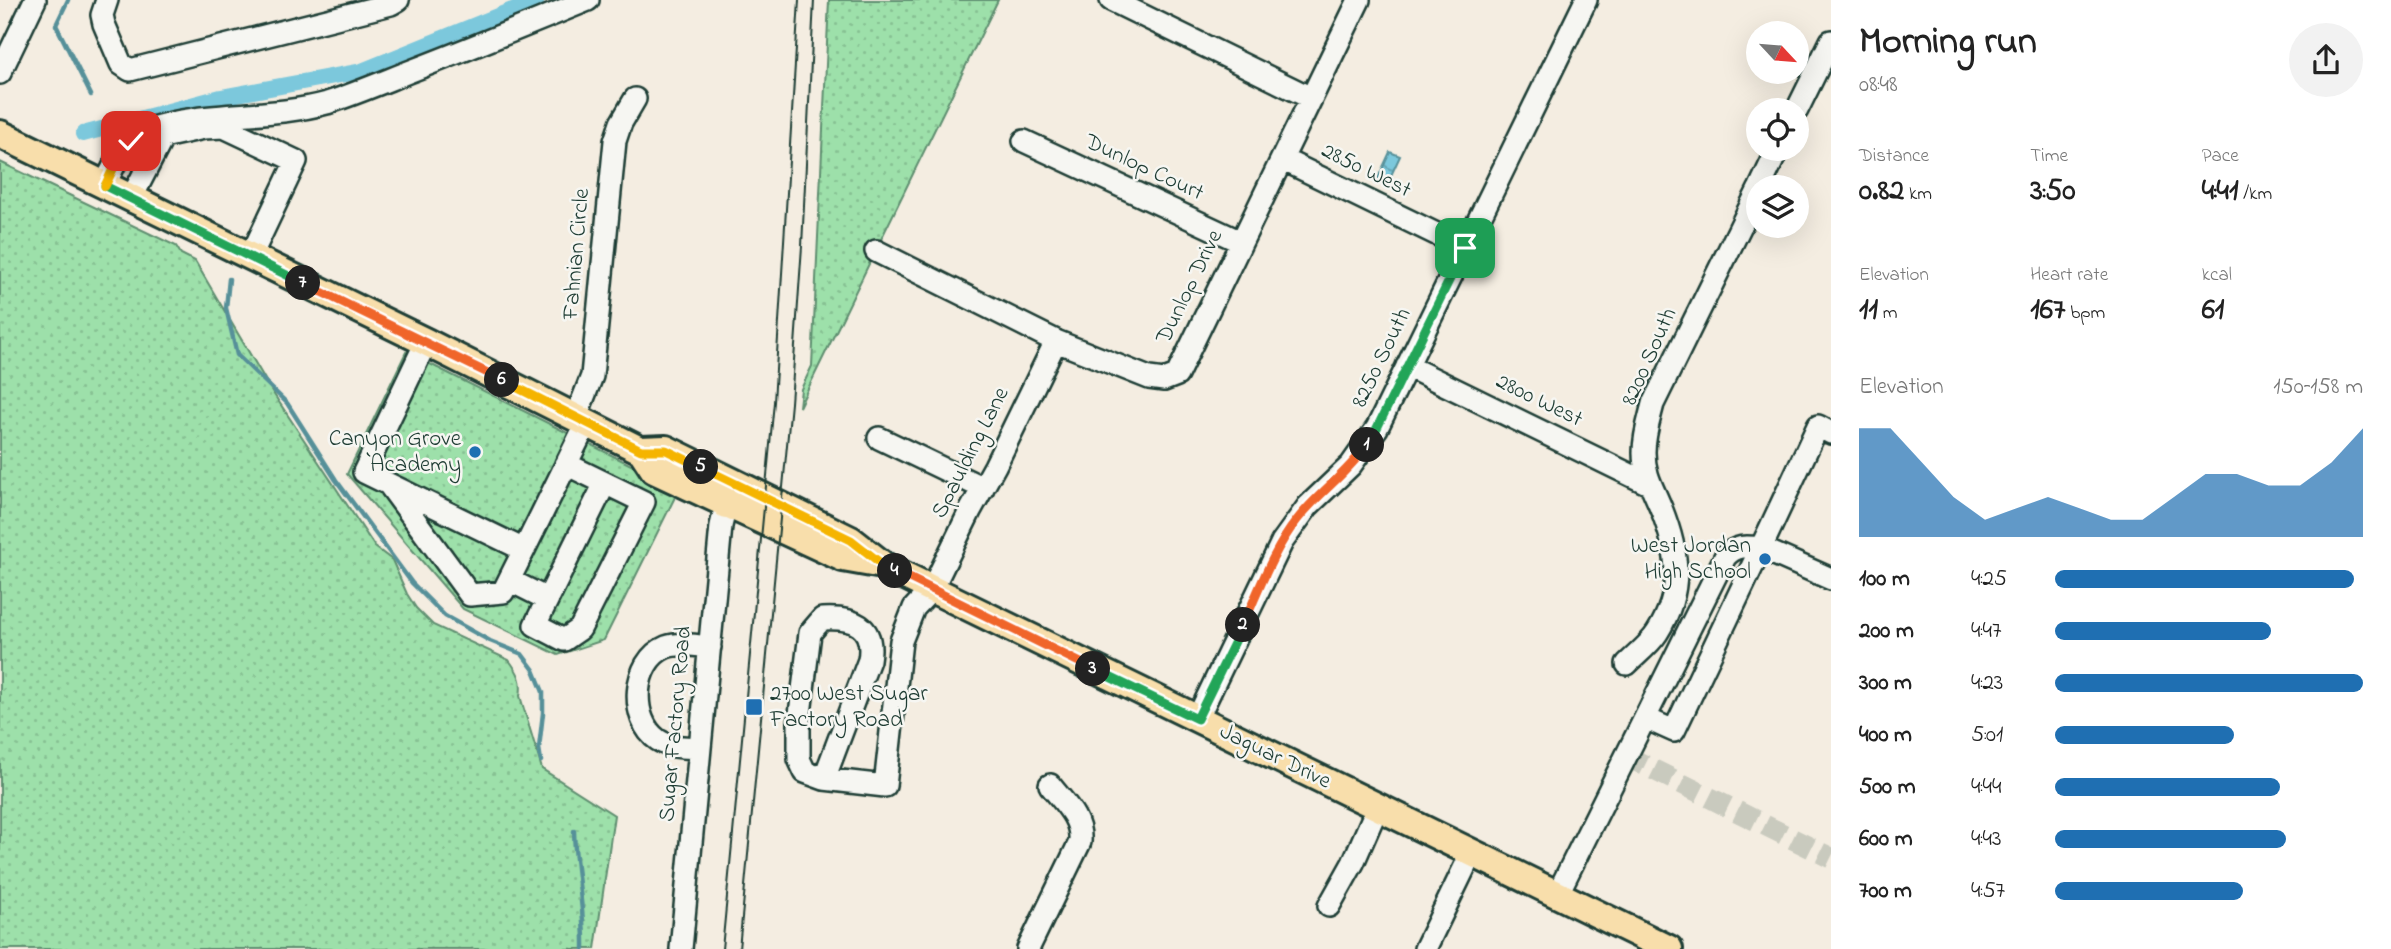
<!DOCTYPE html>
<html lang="en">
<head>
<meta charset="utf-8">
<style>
  :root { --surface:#fff; --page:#f2f2f2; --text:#222; --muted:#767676; --accent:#1f6fb2 }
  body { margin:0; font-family:"Indie Flower",sans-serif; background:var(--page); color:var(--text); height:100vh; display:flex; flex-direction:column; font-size:26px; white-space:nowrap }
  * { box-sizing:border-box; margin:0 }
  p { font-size:23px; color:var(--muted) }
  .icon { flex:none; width:38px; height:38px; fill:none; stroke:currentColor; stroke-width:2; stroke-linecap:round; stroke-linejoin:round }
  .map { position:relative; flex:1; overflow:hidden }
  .panel { display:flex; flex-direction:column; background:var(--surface); width:560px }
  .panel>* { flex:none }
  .needle { width:46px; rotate:116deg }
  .controls { position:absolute; left:1746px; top:21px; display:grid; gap:14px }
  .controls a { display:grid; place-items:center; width:63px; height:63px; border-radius:50%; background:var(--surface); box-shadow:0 7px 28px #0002; font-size:35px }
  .pin { position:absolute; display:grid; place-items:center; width:60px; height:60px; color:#fff; margin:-30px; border-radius:14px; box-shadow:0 4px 10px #0006 }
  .km { position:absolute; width:35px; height:35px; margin:-18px; border-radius:50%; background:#222; color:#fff; font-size:19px; line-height:35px; text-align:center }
  .round { display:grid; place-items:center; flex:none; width:74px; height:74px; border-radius:37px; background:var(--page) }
  .summary { display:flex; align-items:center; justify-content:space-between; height:119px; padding:0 28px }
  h1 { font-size:38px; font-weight:700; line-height:52px }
  .figures { display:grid; grid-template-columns:repeat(3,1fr); gap:10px; height:119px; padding:7px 28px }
  .figures div { display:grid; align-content:center }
  .figures b { font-size:30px; font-weight:700 }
  .figures small { font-size:19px; font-weight:400 }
  .figures p { font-size:19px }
  .chart { height:196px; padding:14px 28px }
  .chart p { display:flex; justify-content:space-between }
  .chart svg { width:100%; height:126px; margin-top:7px; fill:var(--accent); opacity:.7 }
  ul { padding:0 28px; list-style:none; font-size:23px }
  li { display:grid; grid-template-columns:112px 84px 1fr; align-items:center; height:52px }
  li i { height:18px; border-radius:9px; background:var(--accent) }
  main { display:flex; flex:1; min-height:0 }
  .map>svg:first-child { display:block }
  .grass { fill:url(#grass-dots); stroke:#5e8e6f; stroke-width:2 }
  .water { fill:url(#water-waves); stroke:#579099; stroke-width:2 }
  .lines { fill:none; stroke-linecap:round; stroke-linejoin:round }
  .stream { stroke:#579099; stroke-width:4.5 }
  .canal { stroke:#7cc8dc; stroke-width:16 }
  .minor-tunnel { stroke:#c9cabe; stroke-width:21; stroke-dasharray:21 10; stroke-linecap:butt }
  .minor-casing { stroke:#1f3d34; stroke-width:26 }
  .major-casing { stroke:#1f3d34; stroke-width:32 }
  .minor { stroke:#f6f6f2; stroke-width:21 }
  .major { stroke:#f8deab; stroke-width:26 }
  .tram { stroke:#1f3d34; stroke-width:2 }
  .split-1-casing { stroke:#fff; stroke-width:14 }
  .split-2-casing { stroke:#fff; stroke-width:14 }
  .split-3-casing { stroke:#fff; stroke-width:14 }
  .split-4-casing { stroke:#fff; stroke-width:14 }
  .split-5-casing { stroke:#fff; stroke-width:14 }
  .split-6-casing { stroke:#fff; stroke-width:14 }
  .split-7-casing { stroke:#fff; stroke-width:14 }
  .split-8-casing { stroke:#fff; stroke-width:14 }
  .split-9-casing { stroke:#fff; stroke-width:14 }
  .split-1 { stroke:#22a559; stroke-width:9 }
  .split-2 { stroke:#f0652b; stroke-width:9 }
  .split-3 { stroke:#22a559; stroke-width:9 }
  .split-4 { stroke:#f0652b; stroke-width:9 }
  .split-5 { stroke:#f5b400; stroke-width:9 }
  .split-6 { stroke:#f5b400; stroke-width:9 }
  .split-7 { stroke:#f0652b; stroke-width:9 }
  .split-8 { stroke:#22a559; stroke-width:9 }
  .split-9 { stroke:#f5b400; stroke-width:9 }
  .poi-dot { fill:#1f6fb2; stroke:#f6f6f2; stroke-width:2.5 }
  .labels { text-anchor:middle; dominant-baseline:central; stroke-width:5; stroke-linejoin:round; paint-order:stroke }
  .street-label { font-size:23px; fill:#1f3d34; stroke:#f6f6f2 }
  .poi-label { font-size:23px; fill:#1f3d34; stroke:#f6f6f2; text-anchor:end }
</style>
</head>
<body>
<main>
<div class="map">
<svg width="1831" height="949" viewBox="0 0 1831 949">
  <defs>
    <pattern id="grass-dots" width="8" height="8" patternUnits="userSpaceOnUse" patternTransform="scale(1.75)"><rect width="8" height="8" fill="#9de0aa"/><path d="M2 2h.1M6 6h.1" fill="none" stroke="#87c193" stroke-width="1.8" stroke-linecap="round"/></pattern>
    <pattern id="water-waves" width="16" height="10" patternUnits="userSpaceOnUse" patternTransform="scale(1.75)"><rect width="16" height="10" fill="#7cc8dc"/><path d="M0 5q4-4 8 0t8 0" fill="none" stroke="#65a4b3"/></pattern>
  </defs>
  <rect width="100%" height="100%" fill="#f4ede1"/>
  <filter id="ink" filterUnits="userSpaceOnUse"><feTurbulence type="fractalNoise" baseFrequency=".0143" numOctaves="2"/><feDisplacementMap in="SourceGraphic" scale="14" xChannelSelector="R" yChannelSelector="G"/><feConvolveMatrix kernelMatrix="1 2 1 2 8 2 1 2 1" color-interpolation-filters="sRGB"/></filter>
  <g filter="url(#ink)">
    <!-- grass -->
    <path class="grass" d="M 829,0 L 998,0 L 799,407 L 801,389 L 812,366 Z
      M 0,162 L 176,246 L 181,254 L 195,261 L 273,393 L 375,547 L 392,560 L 407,594 L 416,608 L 433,625 L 509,660 C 518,672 523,680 520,696 L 542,769 L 614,815 L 595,949 L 0,949 Z
      M 406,352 L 679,489 L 604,640 L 558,655 L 463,609 L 347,474 Z"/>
    <!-- water -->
    <path class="water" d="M 1390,152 L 1400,156 L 1388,182 L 1378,178 Z"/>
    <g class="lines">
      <!-- stream -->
      <path class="stream" d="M 68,0 L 56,25 L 91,95
        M 229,279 L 226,308 L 237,355 L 287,403 L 336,480 L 412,583 L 445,616 L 490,641 L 522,654 L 534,670 L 543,692 L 543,713 L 539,748 L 541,761
        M 574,831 C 575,871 585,909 584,949"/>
      <!-- canal -->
      <path class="canal" d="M 83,134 L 221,97 L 362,71 L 537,0"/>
      <!-- minor-tunnel -->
      <path class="minor-tunnel" d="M 1626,756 L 1831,858"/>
      <defs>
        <path id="minor" d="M 107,0 L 102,15 L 104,24 L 121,64 L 130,70 L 391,4 L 398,0
          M 1111,0 L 1311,98
          M 0,73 L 35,0
          M 1797,110 L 1831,41
          M 1024,141 L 1241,242
          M 1282,159 L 1465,248
          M 104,186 C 115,165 124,137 149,129 C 206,110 269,119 327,103 C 355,94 383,82 411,71 C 471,48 529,24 588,0
          M 1760,187 L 1778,149
          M 131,199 L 163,137 L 204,128 L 224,127 L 296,161 L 250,258
          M 876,251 L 1056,341 L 1149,378 L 1164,380 L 1177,375 L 1359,0
          M 426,342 L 364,472 L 524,550 L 587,422
          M 1407,366 L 1649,484
          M 576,417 L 592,376 L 615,141 L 621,123 L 635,99
          M 879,438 L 983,488
          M 566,464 L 644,502 L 580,629 L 564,640 L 535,625 L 605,483
          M 390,486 L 470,595 L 503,592 L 524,550
          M 509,580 L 547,599
          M 1627,664 C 1637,654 1650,644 1657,633 C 1684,590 1679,553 1661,508 C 1653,488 1644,475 1644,452 C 1644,435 1649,420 1653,404 L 1759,189
          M 1645,718 L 1674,731 L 1761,548 L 1831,579
          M 1197,719 L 1282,542 L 1308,506 L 1351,465 L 1377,428 L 1586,0
          M 700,748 C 686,747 670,748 658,740 C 629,720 632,661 666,647 C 680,642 696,646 710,647
          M 824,779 L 869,660 C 875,625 853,617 822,619 L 810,633 L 799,722 L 799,759 L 805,772 L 824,779 L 885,786 L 901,641 L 914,608 L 932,589 L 970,511 L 995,466 L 1056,341
          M 1557,895 L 1725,557 C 1736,545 1746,546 1761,548 L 1818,426 L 1831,433
          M 1329,906 L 1353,863 L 1378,806
          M 681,949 L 721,526 L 726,505
          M 1028,949 L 1080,842 C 1082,818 1064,803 1050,785
          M 1425,949 L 1472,852"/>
        <path id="major" d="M 0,134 L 426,342 L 656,458
          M 641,450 L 666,449 L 851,540 L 883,565 L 948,597 L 1669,949
          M 641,450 L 654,470 L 843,558 L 877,564
          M 693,477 L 711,485 L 726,505"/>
      </defs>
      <!-- minor casing -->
      <use href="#minor" class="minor-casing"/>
      <!-- major casing -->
      <use href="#major" class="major-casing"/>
      <!-- minor -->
      <use href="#minor" class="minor"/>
      <!-- major -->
      <use href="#major" class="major"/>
      <!-- tram -->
      <path class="tram" d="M 722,949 L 774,402 L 799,0
        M 739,949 L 791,403 L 802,246 L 814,0"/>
    </g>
  </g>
  <g class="lines" filter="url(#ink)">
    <defs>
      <path id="split-1" d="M 1367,445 L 1377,428 L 1465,248"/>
      <path id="split-2" d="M 1243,625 C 1259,590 1273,550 1297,520 C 1318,493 1347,474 1367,445"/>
      <path id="split-3" d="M 1093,669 L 1197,719 L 1243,625"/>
      <path id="split-4" d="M 895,571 L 1093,669"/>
      <path id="split-5" d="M 701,467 L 851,540 L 883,565 L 895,571"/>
      <path id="split-6" d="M 502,380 L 641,450 L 666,450 L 701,467"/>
      <path id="split-7" d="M 303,283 L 502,380"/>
      <path id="split-8" d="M 105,186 L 303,283"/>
      <path id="split-9" d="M 105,186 L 121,152 L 131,141"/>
    </defs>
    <!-- split-1 casing -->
    <use href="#split-1" class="split-1-casing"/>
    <!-- split-2 casing -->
    <use href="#split-2" class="split-2-casing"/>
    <!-- split-3 casing -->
    <use href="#split-3" class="split-3-casing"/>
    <!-- split-4 casing -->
    <use href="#split-4" class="split-4-casing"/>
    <!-- split-5 casing -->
    <use href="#split-5" class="split-5-casing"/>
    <!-- split-6 casing -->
    <use href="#split-6" class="split-6-casing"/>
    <!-- split-7 casing -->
    <use href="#split-7" class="split-7-casing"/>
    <!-- split-8 casing -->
    <use href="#split-8" class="split-8-casing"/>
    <!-- split-9 casing -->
    <use href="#split-9" class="split-9-casing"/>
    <!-- split-1 -->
    <use href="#split-1" class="split-1"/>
    <!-- split-2 -->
    <use href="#split-2" class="split-2"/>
    <!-- split-3 -->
    <use href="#split-3" class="split-3"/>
    <!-- split-4 -->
    <use href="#split-4" class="split-4"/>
    <!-- split-5 -->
    <use href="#split-5" class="split-5"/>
    <!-- split-6 -->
    <use href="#split-6" class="split-6"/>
    <!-- split-7 -->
    <use href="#split-7" class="split-7"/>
    <!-- split-8 -->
    <use href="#split-8" class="split-8"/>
    <!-- split-9 -->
    <use href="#split-9" class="split-9"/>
  </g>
  <!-- markers -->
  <g class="poi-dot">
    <circle cx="475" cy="452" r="7"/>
    <circle cx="1765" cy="559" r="7"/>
    <rect x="745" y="698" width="18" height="18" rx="3.5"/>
  </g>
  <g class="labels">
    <!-- street labels -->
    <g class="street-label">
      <text transform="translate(1144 168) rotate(25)">Dunlop Court</text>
      <text transform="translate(1366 171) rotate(26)">2850 West</text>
      <text transform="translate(577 254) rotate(-85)">Fahnian Circle</text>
      <text transform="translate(1190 287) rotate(-64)">Dunlop Drive</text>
      <text transform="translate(1650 357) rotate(-66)">8200 South</text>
      <text transform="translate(1382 358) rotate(-64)">8250 South</text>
      <text transform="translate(1539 401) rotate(26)">2800 West</text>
      <text transform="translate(971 453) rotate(-63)">Spaulding Lane</text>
      <text transform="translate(676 724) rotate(-85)">Sugar Factory Road</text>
      <text transform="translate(1275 757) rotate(26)">Jaguar Drive</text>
    </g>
    <!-- poi labels -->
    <g class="poi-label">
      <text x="461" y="439">Canyon Grove<tspan x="461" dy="26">Academy</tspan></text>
      <text x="1751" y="546">West Jordan<tspan x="1751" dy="26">High School</tspan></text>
      <text x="770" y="694" text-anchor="start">2700 West Sugar<tspan x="770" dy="26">Factory Road</tspan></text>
    </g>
  </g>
</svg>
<div class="controls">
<a><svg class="needle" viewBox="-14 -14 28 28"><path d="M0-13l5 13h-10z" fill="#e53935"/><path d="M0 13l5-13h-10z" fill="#767676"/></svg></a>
<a><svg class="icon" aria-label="locate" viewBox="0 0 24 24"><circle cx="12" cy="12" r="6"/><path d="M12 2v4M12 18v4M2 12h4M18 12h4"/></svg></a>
<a><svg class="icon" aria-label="layers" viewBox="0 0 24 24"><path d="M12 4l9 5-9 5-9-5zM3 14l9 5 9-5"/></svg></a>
</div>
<div class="pin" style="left:1465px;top:248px;background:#1e9e55"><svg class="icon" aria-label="arrive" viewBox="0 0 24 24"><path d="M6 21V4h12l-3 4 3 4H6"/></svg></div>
<div class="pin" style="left:131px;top:141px;background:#d93025"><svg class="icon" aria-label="check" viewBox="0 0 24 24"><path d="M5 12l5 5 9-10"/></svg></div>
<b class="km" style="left:1367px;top:445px">1</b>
<b class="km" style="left:1243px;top:625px">2</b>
<b class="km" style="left:1093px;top:669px">3</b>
<b class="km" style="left:895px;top:571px">4</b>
<b class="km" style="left:701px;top:467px">5</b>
<b class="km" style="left:502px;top:380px">6</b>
<b class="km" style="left:303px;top:283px">7</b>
</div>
<section class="panel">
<div class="summary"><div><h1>Morning run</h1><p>08:48</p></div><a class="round"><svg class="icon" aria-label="share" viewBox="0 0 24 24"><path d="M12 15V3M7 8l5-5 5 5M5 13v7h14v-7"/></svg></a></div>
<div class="figures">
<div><p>Distance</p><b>0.82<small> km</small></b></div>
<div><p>Time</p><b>3:50</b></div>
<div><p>Pace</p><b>4:41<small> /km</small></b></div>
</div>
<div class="figures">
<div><p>Elevation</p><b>11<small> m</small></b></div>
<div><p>Heart rate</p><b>167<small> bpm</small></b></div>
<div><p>kcal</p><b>61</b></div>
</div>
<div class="chart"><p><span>Elevation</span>150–158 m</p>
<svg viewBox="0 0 160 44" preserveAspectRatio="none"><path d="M0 44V6L10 6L20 18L30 30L40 38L50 34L60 30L70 34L80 38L90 38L100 30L110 22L120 22L130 26L140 26L150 18L160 6V44z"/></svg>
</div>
<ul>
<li><b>100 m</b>4:25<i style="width:97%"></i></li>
<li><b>200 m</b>4:47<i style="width:70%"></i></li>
<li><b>300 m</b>4:23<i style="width:100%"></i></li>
<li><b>400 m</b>5:01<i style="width:58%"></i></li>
<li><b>500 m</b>4:44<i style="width:73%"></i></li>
<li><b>600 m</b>4:43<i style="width:75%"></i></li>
<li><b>700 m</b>4:57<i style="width:61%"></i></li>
</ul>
</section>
</main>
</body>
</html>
